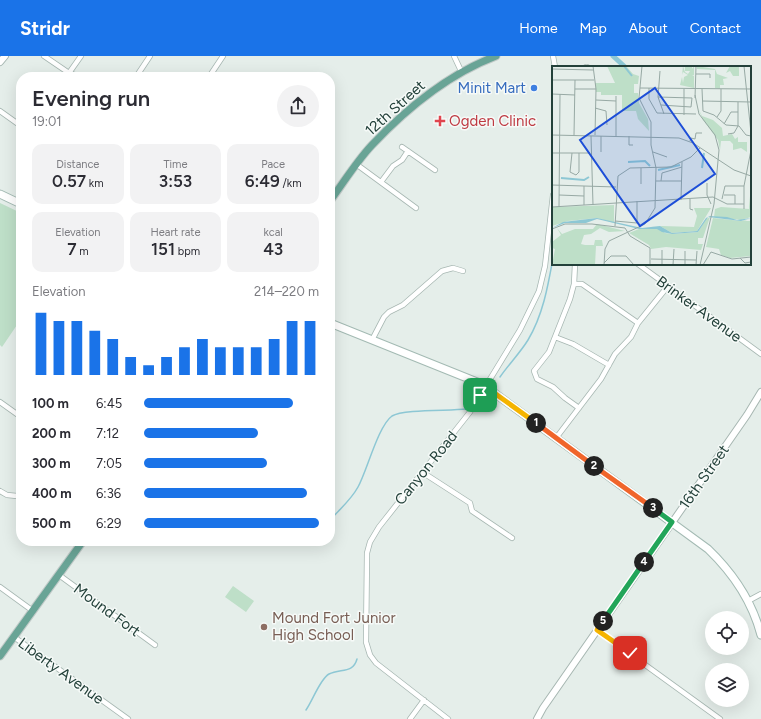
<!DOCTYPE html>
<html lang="en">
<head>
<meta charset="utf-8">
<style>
  :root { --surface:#fff; --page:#f2f2f3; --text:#2b2b33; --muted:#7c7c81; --accent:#1a73e8 }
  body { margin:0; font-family:Figtree,sans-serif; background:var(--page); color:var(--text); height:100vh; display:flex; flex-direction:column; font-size:15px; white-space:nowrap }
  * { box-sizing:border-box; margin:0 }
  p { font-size:13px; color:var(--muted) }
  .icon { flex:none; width:22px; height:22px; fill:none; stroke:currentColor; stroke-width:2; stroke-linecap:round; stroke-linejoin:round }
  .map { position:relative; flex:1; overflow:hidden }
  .details { position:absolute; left:16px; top:16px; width:319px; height:474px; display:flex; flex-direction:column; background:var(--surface); border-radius:16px; box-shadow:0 4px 16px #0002 }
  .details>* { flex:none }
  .fabs { position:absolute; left:705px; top:555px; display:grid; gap:8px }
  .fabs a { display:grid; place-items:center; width:44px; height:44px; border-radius:50%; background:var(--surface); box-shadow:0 4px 16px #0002; font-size:20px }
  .pin { position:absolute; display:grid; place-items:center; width:34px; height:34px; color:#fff; margin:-17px; border-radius:8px; box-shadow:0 2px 6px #0006 }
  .km { position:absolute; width:20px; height:20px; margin:-10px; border-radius:50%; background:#222; color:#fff; font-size:11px; line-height:20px; text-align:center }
  .round { display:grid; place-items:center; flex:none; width:42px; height:42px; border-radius:21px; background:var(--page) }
  .headline { display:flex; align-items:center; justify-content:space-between; height:68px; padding:0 16px }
  h1 { font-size:22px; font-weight:600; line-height:30px }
  .metrics { display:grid; grid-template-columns:repeat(3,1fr); gap:6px; height:68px; padding:4px 16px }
  .metrics div { display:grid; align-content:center; border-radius:10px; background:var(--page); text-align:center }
  .metrics b { font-size:17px; font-weight:600 }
  .metrics small { font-size:11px; font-weight:400 }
  .metrics p { font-size:11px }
  .chart { height:112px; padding:8px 16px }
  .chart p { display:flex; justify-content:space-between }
  .chart svg { width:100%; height:72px; margin-top:4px; stroke:var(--accent); stroke-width:6 }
  ul { padding:0 16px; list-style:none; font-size:13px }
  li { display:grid; grid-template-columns:64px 48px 1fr; align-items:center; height:30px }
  li i { height:10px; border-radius:5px; background:var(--accent) }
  header { display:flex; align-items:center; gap:24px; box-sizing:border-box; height:56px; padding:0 20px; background:var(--accent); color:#fff }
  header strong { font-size:19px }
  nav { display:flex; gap:22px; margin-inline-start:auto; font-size:14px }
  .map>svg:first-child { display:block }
  .green { fill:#bedfc8 }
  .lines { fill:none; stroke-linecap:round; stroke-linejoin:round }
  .stream { stroke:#8dc7d4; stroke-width:1.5 }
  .canal { stroke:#8dc7d4; stroke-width:5 }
  .minor-casing { stroke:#a7b7b2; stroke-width:6 }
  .tertiary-casing { stroke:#a7b7b2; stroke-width:8 }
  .secondary-casing { stroke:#a3bab3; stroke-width:9 }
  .primary-casing { stroke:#c1cac8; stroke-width:9 }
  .minor { stroke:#fff; stroke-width:4.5 }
  .tertiary { stroke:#fff; stroke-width:6 }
  .secondary { stroke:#fff; stroke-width:7 }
  .primary { stroke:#69a496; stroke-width:7 }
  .split-1-casing { stroke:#fff; stroke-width:8 }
  .split-2-casing { stroke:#fff; stroke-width:8 }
  .split-3-casing { stroke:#fff; stroke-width:8 }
  .split-4-casing { stroke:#fff; stroke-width:8 }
  .split-5-casing { stroke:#fff; stroke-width:8 }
  .split-6-casing { stroke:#fff; stroke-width:8 }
  .split-1 { stroke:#f5b400; stroke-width:5 }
  .split-2 { stroke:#f0652b; stroke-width:5 }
  .split-3 { stroke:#f0652b; stroke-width:5 }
  .split-4 { stroke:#22a559; stroke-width:5 }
  .split-5 { stroke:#22a559; stroke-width:5 }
  .split-6 { stroke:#f5b400; stroke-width:5 }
  .shop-dot { fill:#3f7fe0; stroke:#f6faf8; stroke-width:1.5 }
  .health-dot { fill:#e0444e; stroke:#f6faf8; stroke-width:1.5 }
  .education-dot { fill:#8d6e63; stroke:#f6faf8; stroke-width:1.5 }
  .labels { text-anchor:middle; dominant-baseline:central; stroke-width:3; stroke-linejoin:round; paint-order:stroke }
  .shop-label { font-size:15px; fill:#366cbe; stroke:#f6faf8; text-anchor:end }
  .street-label { font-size:15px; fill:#23413a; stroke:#f6faf8 }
  .health-label { font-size:15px; fill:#be3a42; stroke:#f6faf8; text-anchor:start }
  .education-label { font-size:15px; fill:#785e54; stroke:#f6faf8; text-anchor:start }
  .inset-river { fill:none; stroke:#8dc7d4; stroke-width:2 }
  .inset-road { fill:none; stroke:#97a9a4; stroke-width:1 }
  .view { fill:#1d4ed8; fill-opacity:0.15; stroke:#1d4ed8; stroke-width:2 }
  .inset-edge { fill:none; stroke:#23413a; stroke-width:2 }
</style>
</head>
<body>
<header>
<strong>Stridr</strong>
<nav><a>Home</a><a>Map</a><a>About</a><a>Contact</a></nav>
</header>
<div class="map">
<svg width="761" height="663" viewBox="0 0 761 663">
  <rect width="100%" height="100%" fill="#e5eeea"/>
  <!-- green -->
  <path class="green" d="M 0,147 L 21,157 L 21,263 L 2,291 L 0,289 Z
    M 233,530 L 254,545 L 246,556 L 225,541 Z"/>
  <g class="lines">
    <!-- stream -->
    <path class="stream" d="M 500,321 C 509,308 520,297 528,284 C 543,259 548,230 553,202
      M 476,352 L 484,347
      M 330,464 C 339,454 351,444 358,431 C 367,415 378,370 392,360 C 403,353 450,355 466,353
      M 306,654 C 313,644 320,623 329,618 C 340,612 353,618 357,603"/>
    <!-- canal -->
    <path class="canal" d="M 613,0 L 625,11"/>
    <defs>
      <path id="minor" d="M 44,0 L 69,17 L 82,21
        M 454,0 L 462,17
        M 553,0 L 555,11
        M 586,11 L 587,11
        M 69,17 L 81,0
        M 136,21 L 150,0
        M 209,21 L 223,0
        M 0,55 L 21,70
        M 402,91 L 435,114
        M 356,108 L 416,152
        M 381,126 L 393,110 L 402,104 L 408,95
        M 575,208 L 574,228 L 570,243 L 549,296 L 534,315 L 537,323 L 553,331 L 565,342 L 579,352
        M 638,208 L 761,298
        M 574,228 L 582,228 L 638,267
        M 555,281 L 573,288 L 609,309
        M 372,284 L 384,261 L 389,256 L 403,249 L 442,215 L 453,212 L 463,215
        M 0,346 L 21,361
        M 556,382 L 601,323 L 615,298 L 631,281 L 638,267 L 668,230
        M 422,416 L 470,447 L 472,455 L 512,482
        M 0,435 L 7,439 L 17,440
        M 59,519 L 155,589
        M 0,531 L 33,555
        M 748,545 L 761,538
        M 597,574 L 720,663
        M 14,581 L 128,663
        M 410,663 L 424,644
        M 448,663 L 376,607 L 370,599 L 366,586 L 367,497 L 370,486 L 379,471 L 470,356 L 520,274 L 539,235 L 545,210 L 553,139"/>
      <path id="tertiary" d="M 0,6 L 5,0
        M 537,663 L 543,652 L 747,359 L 761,336"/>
      <path id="secondary" d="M 0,138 L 21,148
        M 330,267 L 482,328 L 708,493 C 733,517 752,545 761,579"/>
      <path id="primary" d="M 330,145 C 344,126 356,106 372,89 C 407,52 449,18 496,0
        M 0,600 L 83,485"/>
    </defs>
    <!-- minor casing -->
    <use href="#minor" class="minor-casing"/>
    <!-- tertiary casing -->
    <use href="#tertiary" class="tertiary-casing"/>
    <!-- secondary casing -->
    <use href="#secondary" class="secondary-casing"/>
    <!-- primary casing -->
    <use href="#primary" class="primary-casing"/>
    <!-- minor -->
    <use href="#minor" class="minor"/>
    <!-- tertiary -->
    <use href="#tertiary" class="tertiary"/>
    <!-- secondary -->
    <use href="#secondary" class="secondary"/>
    <!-- primary -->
    <use href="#primary" class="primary"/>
  </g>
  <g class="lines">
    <defs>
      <path id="split-1" d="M 480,339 L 486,331 L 536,367"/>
      <path id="split-2" d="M 536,367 L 594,410"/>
      <path id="split-3" d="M 594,410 L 653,452"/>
      <path id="split-4" d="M 644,506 L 672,466 L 653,452"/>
      <path id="split-5" d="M 603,565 L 644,506"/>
      <path id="split-6" d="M 603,565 L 597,574 L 630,597"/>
    </defs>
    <!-- split-1 casing -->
    <use href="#split-1" class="split-1-casing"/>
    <!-- split-2 casing -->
    <use href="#split-2" class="split-2-casing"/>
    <!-- split-3 casing -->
    <use href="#split-3" class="split-3-casing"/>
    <!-- split-4 casing -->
    <use href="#split-4" class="split-4-casing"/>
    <!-- split-5 casing -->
    <use href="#split-5" class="split-5-casing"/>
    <!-- split-6 casing -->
    <use href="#split-6" class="split-6-casing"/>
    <!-- split-1 -->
    <use href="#split-1" class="split-1"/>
    <!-- split-2 -->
    <use href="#split-2" class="split-2"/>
    <!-- split-3 -->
    <use href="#split-3" class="split-3"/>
    <!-- split-4 -->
    <use href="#split-4" class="split-4"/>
    <!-- split-5 -->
    <use href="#split-5" class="split-5"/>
    <!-- split-6 -->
    <use href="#split-6" class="split-6"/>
  </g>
  <!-- markers -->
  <circle class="shop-dot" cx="534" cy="32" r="4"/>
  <path class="health-dot" d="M438 59h4v4h4v4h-4v4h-4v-4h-4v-4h4z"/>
  <circle class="education-dot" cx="264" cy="571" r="4"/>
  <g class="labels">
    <!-- shop labels -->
    <g class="shop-label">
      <text x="526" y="32">Minit Mart</text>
    </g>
    <!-- street labels -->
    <g class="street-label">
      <text transform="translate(395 52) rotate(-42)">12th Street</text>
      <text transform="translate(699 253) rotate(36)">Brinker Avenue</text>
      <text transform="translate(426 412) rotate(-51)">Canyon Road</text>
      <text transform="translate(704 421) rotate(-55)">16th Street</text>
      <text transform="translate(107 554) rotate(36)">Mound Fort</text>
      <text transform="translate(61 615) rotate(36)">Liberty Avenue</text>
    </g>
    <!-- health labels -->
    <g class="health-label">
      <text x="449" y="65">Ogden Clinic</text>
    </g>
    <!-- education labels -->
    <g class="education-label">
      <text x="272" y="562">Mound Fort Junior<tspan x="272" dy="17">High School</tspan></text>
    </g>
  </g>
  <!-- overview -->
  <g transform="translate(552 10)">
    <rect width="199" height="199" fill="#e5eeea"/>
    <path d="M 55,0 L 74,0 L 81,8 L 87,10 L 86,18 L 82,18 L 82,27 L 86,27 L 87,37 L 96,53 L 97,65 L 86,53 L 84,45 L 70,45 L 70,29 L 49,29 L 49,26 L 44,26 L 43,17 L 63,17 ZM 131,0 L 133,6 L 136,8 L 138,5 L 133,5 L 133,0 L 140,0 L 140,3 L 142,0 L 142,9 L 140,9 L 142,10 L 142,22 L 128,19 L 130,11 L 131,17 L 132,11 L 136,9 L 131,6 L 130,9 ZM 145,0 L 163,3 L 165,8 L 176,12 L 171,13 L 172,19 L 168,19 L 168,23 L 163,22 L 163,4 L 145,3 ZM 178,0 L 187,0 L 187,10 L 181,10 L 178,5 L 174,7 ZM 146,42 L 150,50 L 161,54 L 170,62 L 171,70 L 180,68 L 183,73 L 186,71 L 186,76 L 195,76 L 195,86 L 189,82 L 181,84 L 181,78 L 178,75 L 169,75 L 168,84 L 166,74 L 151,54 ZM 197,130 L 199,151 L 189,154 L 162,151 L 163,143 L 169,141 L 197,143 ZM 62,139 L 62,157 L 45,152 L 16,155 L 0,160 L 1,141 ZM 142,142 L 159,142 L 145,165 L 120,167 L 108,160 L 90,162 L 110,160 L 142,161 L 145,150 ZM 158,151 L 151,172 L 146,172 L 146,178 L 151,178 L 149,184 L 114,181 L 99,183 L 97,179 L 77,167 L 87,163 L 108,162 L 113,167 L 120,168 L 146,166 L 154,153 ZM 161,152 L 189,155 L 198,153 L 192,155 L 199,155 L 199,190 L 178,192 L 169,189 L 167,183 L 154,181 ZM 45,158 L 73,165 L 57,166 L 48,162 L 39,168 L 32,169 L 29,178 L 33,179 L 42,179 L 43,174 L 50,174 L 51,180 L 44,180 L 43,199 L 0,199 L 3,183 L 0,182 L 0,176 L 9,169 L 5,162 L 10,168 L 23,163 L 41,163 Z" fill="#bedfc8"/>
    <path d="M 158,150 L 175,151 L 185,154 L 199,152 L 189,155 L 156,151 L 146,166 L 120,168 L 110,166 L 105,163 L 87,163 L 45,153 L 34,157 L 13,157 L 0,162 L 11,156 L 45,152 L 90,162 L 108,160 L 120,167 L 145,165 L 154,152 Z" fill="#8dc7d4"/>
    <path class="inset-river" d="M 72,0 L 80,10M 76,96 L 93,95 L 98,100M 150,102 L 152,87M 106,104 L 128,99M 9,112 L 32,114 L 37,111"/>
    <path class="inset-road" d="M 41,0 L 44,23 L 43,69M 192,0 L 199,67M 0,3 L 41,4M 108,5 L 106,31 L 112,48M 144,8 L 158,8 L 158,12M 0,14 L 42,14M 88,22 L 199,23M 97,22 L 97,33 L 105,47 L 144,48M 23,23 L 44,23M 150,23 L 151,45 L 162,49 L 174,59 L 187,60 L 194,69 L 199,70M 0,28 L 23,29M 143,29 L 147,48 L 163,69 L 167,84 L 162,138 L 148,199M 106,31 L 140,32 L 139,41 L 109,39M 143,32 L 144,0M 44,34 L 64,35M 150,35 L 199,36M 43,42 L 54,45 L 55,59M 132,49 L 132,23M 165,51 L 169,45 L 169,23M 172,58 L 179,46 L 186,46M 176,68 L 182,67 L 186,60 L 186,36M 0,69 L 127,72 L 141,77 L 182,104 L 199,110M 22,69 L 23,14M 39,70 L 41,139M 64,70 L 64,30M 77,70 L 77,79 L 81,79M 138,75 L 139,72 L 143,73 L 144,67 L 150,67M 49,86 L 49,70M 101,86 L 115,91M 0,87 L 38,87M 20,87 L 18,106 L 24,109 L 27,106 L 27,87M 104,115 L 130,115M 109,115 L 110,107 L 130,101M 155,117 L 155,129 L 159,138M 89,118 L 89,102M 0,119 L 64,121M 7,129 L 32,130M 172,129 L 183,129 L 183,138M 138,133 L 138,143 L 141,144M 170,133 L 173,120 L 192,120M 129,134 L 130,96M 32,139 L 32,120M 0,141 L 161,131 L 175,138 L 192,138M 7,141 L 8,28M 192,143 L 192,120 L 199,84M 63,155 L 85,157 L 85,135M 63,160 L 66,110 L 78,102 L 119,101 L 139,91 L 148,82M 0,163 L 13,158 L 40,158 L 73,162 L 78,170 L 98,182 L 98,199M 188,192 L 193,197 L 199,196M 99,193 L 144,194M 52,197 L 59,190 L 74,190 L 82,199M 52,199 L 53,183 L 57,175 L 93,158 L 103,142 L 104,102 L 99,79 L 99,56 L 87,32 L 90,0M 110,199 L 110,184M 121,199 L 122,183M 133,199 L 133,185M 144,199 L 145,185M 151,199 L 159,186 L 180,193 L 199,191"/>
    <path class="view" d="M 103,22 L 163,108 L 88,160 L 28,74 Z"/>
    <rect width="199" height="199" class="inset-edge"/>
  </g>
</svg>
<div class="fabs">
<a><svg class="icon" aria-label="locate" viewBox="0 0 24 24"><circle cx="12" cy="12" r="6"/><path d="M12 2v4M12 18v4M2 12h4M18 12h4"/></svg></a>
<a><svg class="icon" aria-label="layers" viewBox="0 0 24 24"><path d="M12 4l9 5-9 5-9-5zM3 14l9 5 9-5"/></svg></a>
</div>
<div class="pin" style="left:480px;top:339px;background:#1e9e55"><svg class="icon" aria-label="arrive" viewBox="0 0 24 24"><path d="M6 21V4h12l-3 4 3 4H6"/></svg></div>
<div class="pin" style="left:630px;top:597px;background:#d93025"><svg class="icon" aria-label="check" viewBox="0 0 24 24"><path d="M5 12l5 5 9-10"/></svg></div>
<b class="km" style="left:536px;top:367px">1</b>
<b class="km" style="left:594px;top:410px">2</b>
<b class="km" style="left:653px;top:452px">3</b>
<b class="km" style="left:644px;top:506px">4</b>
<b class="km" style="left:603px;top:565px">5</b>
<section class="details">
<div class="headline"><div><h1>Evening run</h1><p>19:01</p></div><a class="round"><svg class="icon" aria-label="share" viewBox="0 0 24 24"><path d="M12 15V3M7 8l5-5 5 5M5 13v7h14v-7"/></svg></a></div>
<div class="metrics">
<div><p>Distance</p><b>0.57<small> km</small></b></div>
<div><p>Time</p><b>3:53</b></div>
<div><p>Pace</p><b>6:49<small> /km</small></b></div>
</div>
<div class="metrics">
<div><p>Elevation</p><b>7<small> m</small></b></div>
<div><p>Heart rate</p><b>151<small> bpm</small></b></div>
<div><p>kcal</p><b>43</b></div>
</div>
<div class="chart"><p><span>Elevation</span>214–220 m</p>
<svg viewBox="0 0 160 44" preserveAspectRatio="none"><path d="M5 44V6M15 44V11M25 44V11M35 44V17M45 44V22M55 44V33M65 44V38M75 44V33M85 44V27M95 44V22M105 44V27M115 44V27M125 44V27M135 44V22M145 44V11M155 44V11"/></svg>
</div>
<ul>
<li><b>100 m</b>6:45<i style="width:85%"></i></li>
<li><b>200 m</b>7:12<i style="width:65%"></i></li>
<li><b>300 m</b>7:05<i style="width:70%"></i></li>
<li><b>400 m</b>6:36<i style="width:93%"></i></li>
<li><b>500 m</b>6:29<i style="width:100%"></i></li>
</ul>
</section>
</div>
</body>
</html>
